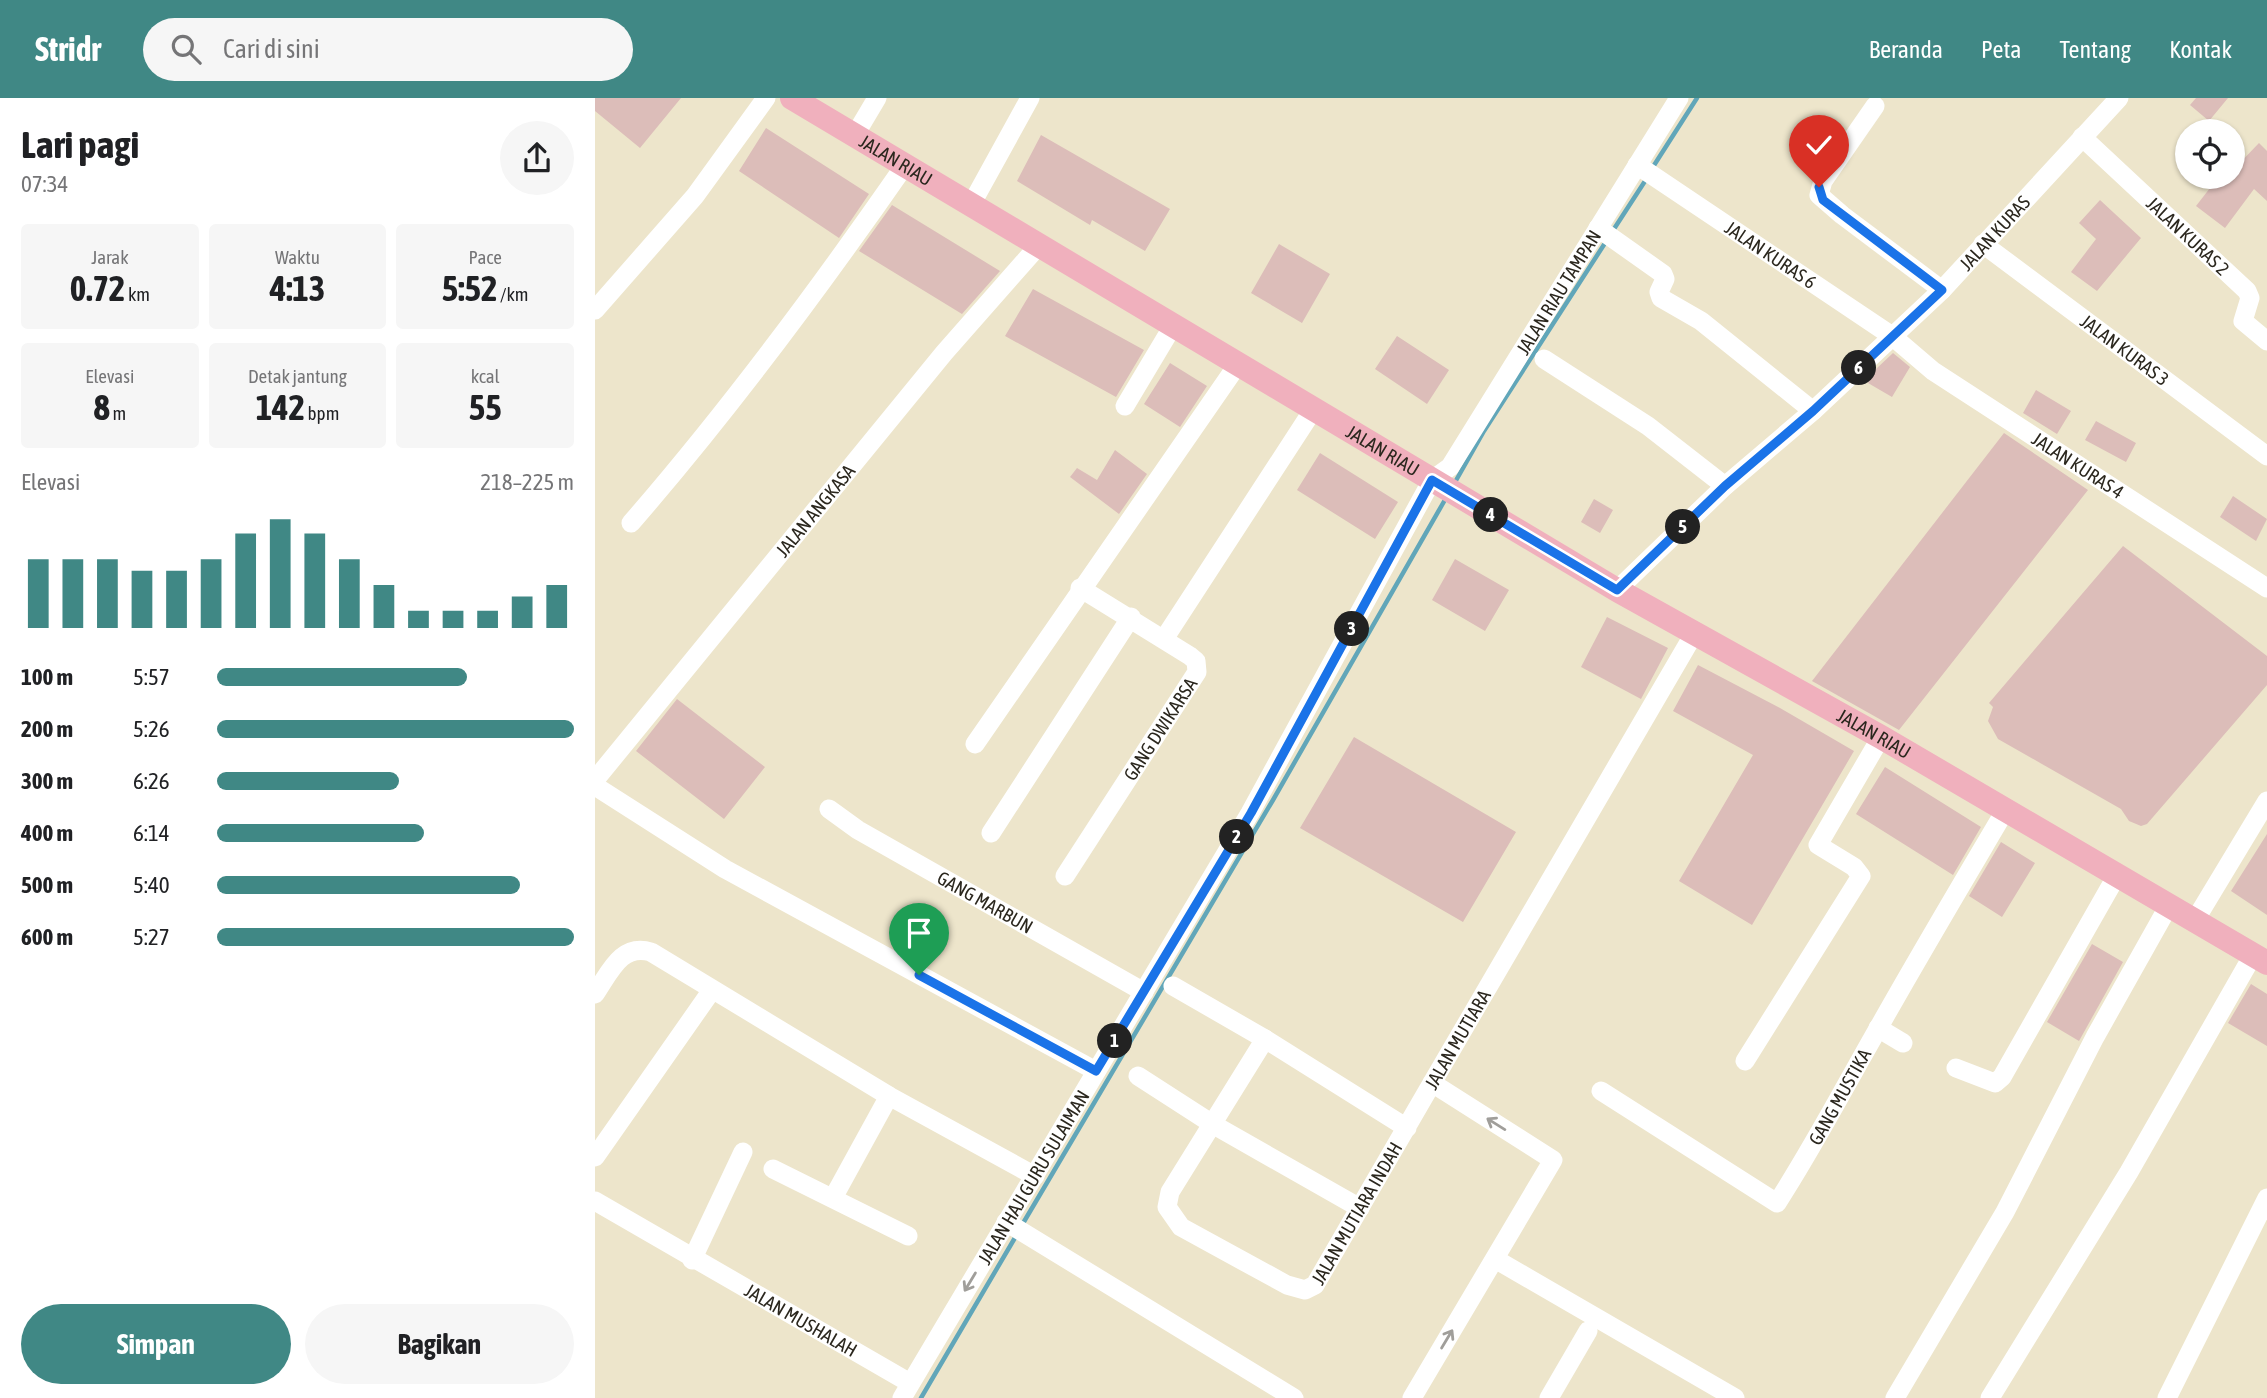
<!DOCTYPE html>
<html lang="id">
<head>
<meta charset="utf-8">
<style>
  :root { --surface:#fff; --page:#f6f6f6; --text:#202124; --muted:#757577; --accent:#408885 }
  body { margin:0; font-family:"Asap Condensed",sans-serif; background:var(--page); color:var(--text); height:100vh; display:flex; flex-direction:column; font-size:26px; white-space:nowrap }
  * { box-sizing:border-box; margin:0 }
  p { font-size:23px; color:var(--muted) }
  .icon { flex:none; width:38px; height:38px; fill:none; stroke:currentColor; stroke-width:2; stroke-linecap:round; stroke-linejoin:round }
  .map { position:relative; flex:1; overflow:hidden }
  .panel { display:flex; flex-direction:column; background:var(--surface); width:595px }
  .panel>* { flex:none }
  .buttons { position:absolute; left:1580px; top:21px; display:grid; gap:14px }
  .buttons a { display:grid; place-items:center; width:70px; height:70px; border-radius:50%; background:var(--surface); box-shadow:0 2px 5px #0004; font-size:35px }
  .pin { position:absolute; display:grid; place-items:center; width:60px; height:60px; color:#fff; margin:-72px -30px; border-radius:50% 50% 50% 0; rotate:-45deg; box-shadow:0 0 7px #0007 }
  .pin .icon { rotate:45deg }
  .km { position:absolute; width:35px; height:35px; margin:-18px; border-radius:50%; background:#222; color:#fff; font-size:19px; line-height:35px; text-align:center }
  .round { display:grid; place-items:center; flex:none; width:74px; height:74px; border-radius:37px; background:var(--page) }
  .summary { display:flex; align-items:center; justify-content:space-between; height:119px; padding:0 21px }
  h1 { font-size:38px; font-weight:700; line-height:52px }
  .metrics { display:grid; grid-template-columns:repeat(3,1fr); gap:10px; height:119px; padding:7px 21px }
  .metrics div { display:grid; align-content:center; border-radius:7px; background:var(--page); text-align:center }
  .metrics b { font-size:35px; font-weight:700 }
  .metrics small { font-size:19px; font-weight:400 }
  .metrics p { font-size:19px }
  .chart { height:196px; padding:14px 21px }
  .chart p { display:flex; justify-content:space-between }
  .chart svg { width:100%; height:126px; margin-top:7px; stroke:var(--accent); stroke-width:6 }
  .button { display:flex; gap:14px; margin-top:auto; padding:14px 21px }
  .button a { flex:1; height:80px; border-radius:42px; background:var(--accent); color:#fff; font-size:28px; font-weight:700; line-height:80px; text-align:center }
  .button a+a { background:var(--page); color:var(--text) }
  ul { padding:0 21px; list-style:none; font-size:23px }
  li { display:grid; grid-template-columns:112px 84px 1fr; align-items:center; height:52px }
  li i { height:18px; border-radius:9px; background:var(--accent) }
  header { display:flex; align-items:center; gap:42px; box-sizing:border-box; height:98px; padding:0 35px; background:var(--accent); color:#fff }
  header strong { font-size:33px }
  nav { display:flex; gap:38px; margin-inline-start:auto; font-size:24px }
  .search { width:490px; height:63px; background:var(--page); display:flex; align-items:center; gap:18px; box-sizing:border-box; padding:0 24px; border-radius:38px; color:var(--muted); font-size:26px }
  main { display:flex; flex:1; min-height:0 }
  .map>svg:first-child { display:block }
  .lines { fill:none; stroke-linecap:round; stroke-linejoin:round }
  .stream { stroke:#61a6b9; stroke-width:4.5 }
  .building { fill:#dcbdb9 }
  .minor { stroke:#fff; stroke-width:19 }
  .major { stroke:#f0b0bd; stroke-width:24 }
  .oneway { stroke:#a09e9a }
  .route-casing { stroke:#fff; stroke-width:14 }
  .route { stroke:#1a73e8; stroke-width:9 }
  .labels { text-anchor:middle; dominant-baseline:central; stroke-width:5; stroke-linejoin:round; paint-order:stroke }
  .street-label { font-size:19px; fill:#2b271e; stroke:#ede5cb }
</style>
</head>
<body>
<header>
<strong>Stridr</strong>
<div class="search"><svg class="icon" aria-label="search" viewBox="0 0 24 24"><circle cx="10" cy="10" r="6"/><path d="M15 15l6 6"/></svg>Cari di sini</div>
<nav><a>Beranda</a><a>Peta</a><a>Tentang</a><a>Kontak</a></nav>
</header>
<main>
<section class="panel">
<div class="summary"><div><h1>Lari pagi</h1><p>07:34</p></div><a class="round"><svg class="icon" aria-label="share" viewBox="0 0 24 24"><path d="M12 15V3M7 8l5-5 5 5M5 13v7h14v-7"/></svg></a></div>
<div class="metrics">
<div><p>Jarak</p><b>0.72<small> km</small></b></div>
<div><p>Waktu</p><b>4:13</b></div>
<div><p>Pace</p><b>5:52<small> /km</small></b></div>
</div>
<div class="metrics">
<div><p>Elevasi</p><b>8<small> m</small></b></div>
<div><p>Detak jantung</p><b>142<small> bpm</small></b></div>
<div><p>kcal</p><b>55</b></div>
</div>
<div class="chart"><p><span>Elevasi</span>218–225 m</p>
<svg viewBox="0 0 160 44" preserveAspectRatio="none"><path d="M5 44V20M15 44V20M25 44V20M35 44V24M45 44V24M55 44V20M65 44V11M75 44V6M85 44V11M95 44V20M105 44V29M115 44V38M125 44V38M135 44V38M145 44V33M155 44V29"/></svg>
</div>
<ul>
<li><b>100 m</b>5:57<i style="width:70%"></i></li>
<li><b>200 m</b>5:26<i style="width:100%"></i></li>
<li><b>300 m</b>6:26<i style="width:51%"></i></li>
<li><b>400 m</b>6:14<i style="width:58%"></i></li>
<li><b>500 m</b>5:40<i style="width:85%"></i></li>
<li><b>600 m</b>5:27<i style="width:100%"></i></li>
</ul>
<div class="button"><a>Simpan</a><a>Bagikan</a></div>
</section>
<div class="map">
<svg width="1672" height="1300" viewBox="0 0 1672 1300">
  <rect width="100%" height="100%" fill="#ede5cb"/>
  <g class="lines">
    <!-- stream -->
    <path class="stream" d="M 1056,72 L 1102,0
      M 1017,134 L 1052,80
      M 859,386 L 889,333 L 1012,142
      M 427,1127 L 678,702 L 851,400
      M 326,1300 L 421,1138"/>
  </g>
  <!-- building -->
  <path class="building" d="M 0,0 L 86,0 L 45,50 L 0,13 Z
    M 1601,0 L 1633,0 L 1614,23 L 1595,7 Z
    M 171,30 L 274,96 L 244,140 L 144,73 Z
    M 446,37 L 575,111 L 550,153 L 497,122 L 495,127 L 422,83 Z
    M 1664,45 L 1672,53 L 1672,103 L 1659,91 L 1630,130 L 1601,108 L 1622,81 L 1626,84 L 1631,79 L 1638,79 L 1638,72 Z
    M 1505,102 L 1546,140 L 1502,193 L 1476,174 L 1501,141 L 1484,125 Z
    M 297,107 L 405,173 L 367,216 L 264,153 Z
    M 684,146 L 735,176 L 707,225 L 656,195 Z
    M 438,191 L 549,252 L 521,299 L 410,238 Z
    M 802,238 L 854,272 L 832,306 L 780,271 Z
    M 1298,255 L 1315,269 L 1297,299 L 1273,285 L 1281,271 Z
    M 575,265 L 612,288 L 585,329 L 549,306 Z
    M 1441,292 L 1476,313 L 1462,336 L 1428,315 Z
    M 1501,323 L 1541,345 L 1531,364 L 1490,342 Z
    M 1409,335 L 1493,392 L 1304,632 L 1217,583 Z
    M 520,352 L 552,376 L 524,416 L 475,379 L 482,370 L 502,382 Z
    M 725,355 L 803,404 L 780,441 L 702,392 Z
    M 1638,398 L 1672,421 L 1661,443 L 1625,419 Z
    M 999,401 L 1018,412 L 1005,435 L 986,424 Z
    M 1528,448 L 1672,558 L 1672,587 L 1552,726 L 1546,728 L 1534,723 L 1526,711 L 1403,641 L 1393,623 L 1398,609 L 1394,605 Z
    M 860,461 L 914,492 L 890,533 L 837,502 Z
    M 1012,519 L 1073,550 L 1046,601 L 986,569 Z
    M 1103,567 L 1185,610 L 1259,653 L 1157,827 L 1084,783 L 1158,657 L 1078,613 Z
    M 82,601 L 170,669 L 129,721 L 41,653 Z
    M 759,639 L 921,734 L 868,824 L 705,730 Z
    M 1290,669 L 1386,729 L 1358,777 L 1261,716 Z
    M 1672,736 L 1672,817 L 1636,793 Z
    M 1406,744 L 1440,765 L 1407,819 L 1374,798 Z
    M 1497,846 L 1528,864 L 1484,943 L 1452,924 Z
    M 1656,886 L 1672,896 L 1672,948 L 1633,925 Z"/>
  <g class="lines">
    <!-- minor -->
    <g class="minor">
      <path d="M 1280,8 L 1228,83 L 1224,97 L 1247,117 L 1347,192"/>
      <path d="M 260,37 L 282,0"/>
      <path id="s1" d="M 1487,39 L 1652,193 L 1655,200 L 1648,223 L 1672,243"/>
      <path id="s2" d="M 1042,67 L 1297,238 L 1338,273 L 1672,490"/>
      <path d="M 376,107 L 435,0"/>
      <path d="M 1003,130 L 1068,176 L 1070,181 L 1064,194 L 1066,200 L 1106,223 L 1218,313"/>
      <path id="s3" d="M 1388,146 L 1672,358"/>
      <path d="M 0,212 L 100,98 L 171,0"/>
      <path d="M 949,261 L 1053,328 L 1130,388"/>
      <path d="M 530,308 L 579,226"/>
      <path d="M 36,425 C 135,311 224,191 310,67"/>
      <path id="s4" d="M 1022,492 L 1130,388 L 1218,313 L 1347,192 L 1524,0"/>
      <path d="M 569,541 L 718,312"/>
      <path d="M 380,646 L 643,266"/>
      <path id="s5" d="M 0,682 L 349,255 L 445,146"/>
      <path d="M 0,688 L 130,771 L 501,973"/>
      <path id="s6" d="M 234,711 L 263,732 L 549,894"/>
      <path d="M 396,735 L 536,519"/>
      <path id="s7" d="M 470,778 L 602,574 L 601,563 L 595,558 L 485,490"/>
      <path d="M 1599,824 L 1672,703"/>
      <path d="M 578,888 L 670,941"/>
      <path d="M 0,896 C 15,874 26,845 56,854 L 294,998 L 440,1078"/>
      <path d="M 1283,930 L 1308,945"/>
      <path d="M 1150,963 L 1266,778 L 1259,769 L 1223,747 L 1286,639"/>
      <path d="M 1361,970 L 1400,985 L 1407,979 L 1522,777"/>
      <path d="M 543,978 L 619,1027 L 765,1110"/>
      <path id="s8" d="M 1006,993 L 1182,1105 C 1219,1048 1250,988 1284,929 C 1325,856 1368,784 1411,711"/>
      <path id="s9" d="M 812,1030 L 670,941 L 575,1094 L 572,1109 L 586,1129 L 692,1187 L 710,1192 L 720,1187 L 837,985 L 1100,534"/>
      <path d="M 0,1059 L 117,892"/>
      <path d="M 178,1071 L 313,1138"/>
      <path d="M 238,1100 L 294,998"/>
      <path id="s10" d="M 0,1103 L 315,1285"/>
      <path d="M 411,1124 L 699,1300"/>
      <path d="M 900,1161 L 1140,1300"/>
      <path d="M 97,1162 L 148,1054"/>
      <path id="s11" d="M 307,1300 L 655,715 L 837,382 L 855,369 L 1084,0"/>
      <path d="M 817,1300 L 958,1062 L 837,985"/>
      <path d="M 954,1300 L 993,1233"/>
      <path d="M 1300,1300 L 1410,1114 L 1500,939 L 1573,809"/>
      <path d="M 1395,1300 L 1534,1074 L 1658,857"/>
      <path d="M 1572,1300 L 1672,1100"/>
    </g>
    <!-- major -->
    <path class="major" id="s12" d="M 197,0 L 1022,492 L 1286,639 L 1672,865"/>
  </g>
  <!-- one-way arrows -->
  <defs><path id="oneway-shaft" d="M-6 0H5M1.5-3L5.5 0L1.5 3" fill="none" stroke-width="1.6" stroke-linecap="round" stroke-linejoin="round" transform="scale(1.75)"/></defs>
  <g class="oneway">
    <use href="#oneway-shaft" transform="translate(901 1026) rotate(-148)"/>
    <use href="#oneway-shaft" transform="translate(375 1184) rotate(121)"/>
    <use href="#oneway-shaft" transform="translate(852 1241) rotate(-59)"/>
  </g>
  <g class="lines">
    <defs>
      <path id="route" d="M 324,877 L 501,973 L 656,715 L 837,382 L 1022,492 L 1130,388 L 1218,313 L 1347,192 L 1228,102 L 1224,89"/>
    </defs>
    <!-- route casing -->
    <use href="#route" class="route-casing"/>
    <!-- route -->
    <use href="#route" class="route"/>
  </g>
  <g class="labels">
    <!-- street labels -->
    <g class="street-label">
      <text stroke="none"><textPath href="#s12" startOffset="121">JALAN RIAU</textPath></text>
      <text stroke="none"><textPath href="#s4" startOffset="520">JALAN KURAS</textPath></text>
      <text stroke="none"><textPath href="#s1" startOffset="145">JALAN KURAS 2</textPath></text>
      <text stroke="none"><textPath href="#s2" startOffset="161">JALAN KURAS 6</textPath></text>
      <text stroke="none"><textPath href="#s11" startOffset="1288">JALAN RIAU TAMPAN</textPath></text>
      <text stroke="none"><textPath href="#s3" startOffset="177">JALAN KURAS 3</textPath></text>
      <text stroke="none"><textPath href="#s12" startOffset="688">JALAN RIAU</textPath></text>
      <text stroke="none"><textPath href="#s2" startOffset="534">JALAN KURAS 4</textPath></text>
      <text stroke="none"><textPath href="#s5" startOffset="348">JALAN ANGKASA</textPath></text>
      <text stroke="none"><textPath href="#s7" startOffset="175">GANG DWIKARSA</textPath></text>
      <text stroke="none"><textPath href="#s12" startOffset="1255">JALAN RIAU</textPath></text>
      <text stroke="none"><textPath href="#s6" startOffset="182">GANG MARBUN</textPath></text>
      <text stroke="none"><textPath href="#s9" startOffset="822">JALAN MUTIARA</textPath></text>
      <text stroke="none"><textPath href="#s8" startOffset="332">GANG MUSTIKA</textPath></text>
      <text stroke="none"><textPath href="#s11" startOffset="257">JALAN HAJI GURU SULAIMAN</textPath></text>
      <text stroke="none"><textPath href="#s9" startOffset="621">JALAN MUTIARA INDAH</textPath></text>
      <text stroke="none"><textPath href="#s10" startOffset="238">JALAN MUSHALAH</textPath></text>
    </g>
  </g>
</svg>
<div class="buttons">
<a><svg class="icon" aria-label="locate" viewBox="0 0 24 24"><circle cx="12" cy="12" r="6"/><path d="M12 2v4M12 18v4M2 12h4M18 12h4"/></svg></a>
</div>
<div class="pin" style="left:324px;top:877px;background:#1e9e55"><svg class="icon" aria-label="arrive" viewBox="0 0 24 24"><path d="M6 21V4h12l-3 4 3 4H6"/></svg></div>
<div class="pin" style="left:1224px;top:89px;background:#d93025"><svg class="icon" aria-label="check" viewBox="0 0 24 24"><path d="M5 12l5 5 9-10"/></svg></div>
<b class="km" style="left:520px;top:943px">1</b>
<b class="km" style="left:642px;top:739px">2</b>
<b class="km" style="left:757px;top:531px">3</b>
<b class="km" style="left:896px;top:417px">4</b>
<b class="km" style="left:1088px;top:429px">5</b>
<b class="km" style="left:1264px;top:270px">6</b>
</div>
</main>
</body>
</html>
